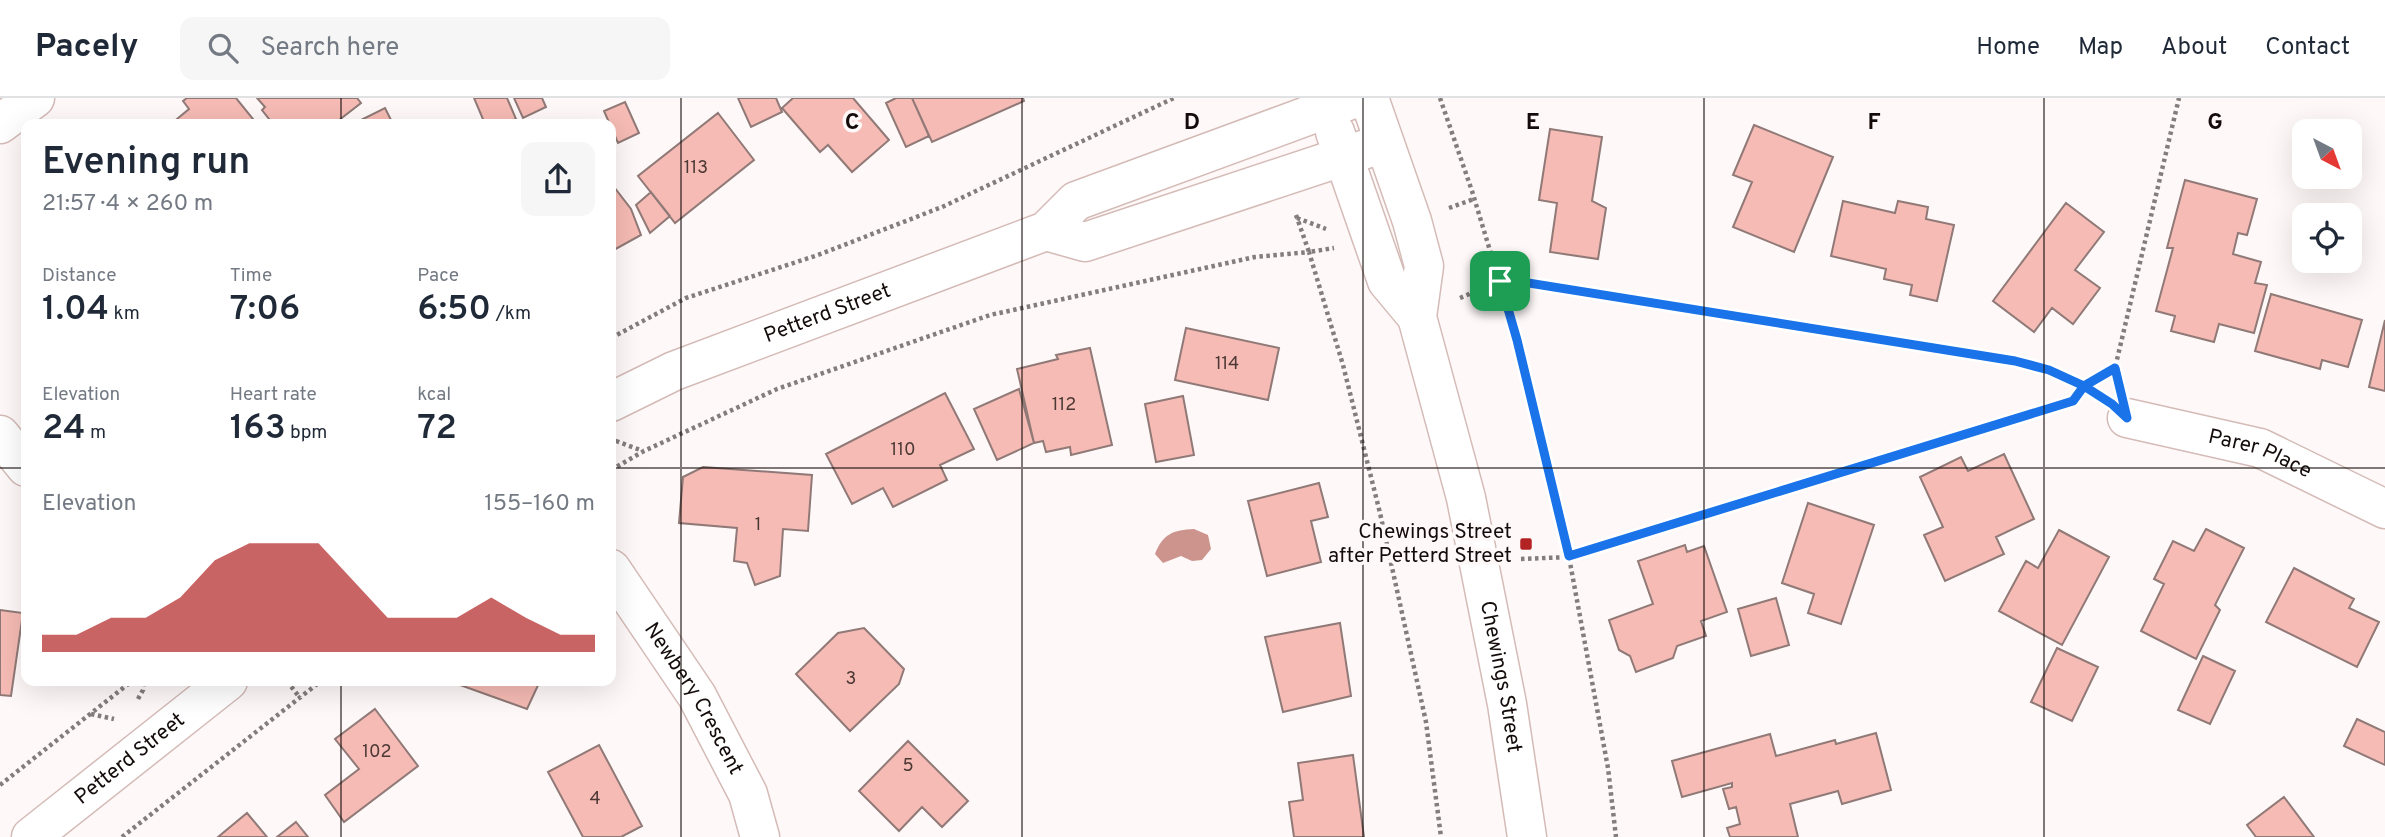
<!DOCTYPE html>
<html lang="en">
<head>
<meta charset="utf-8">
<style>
  :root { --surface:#fff; --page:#f6f6f7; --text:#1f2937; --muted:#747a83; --line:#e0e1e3; --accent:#b32324 }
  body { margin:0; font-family:Overpass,sans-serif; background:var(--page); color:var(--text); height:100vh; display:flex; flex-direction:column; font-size:26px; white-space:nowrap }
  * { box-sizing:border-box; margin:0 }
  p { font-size:23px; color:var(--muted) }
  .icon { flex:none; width:38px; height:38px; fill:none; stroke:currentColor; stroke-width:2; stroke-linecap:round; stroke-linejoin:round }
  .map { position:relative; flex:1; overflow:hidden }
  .side { position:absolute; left:21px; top:21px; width:595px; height:567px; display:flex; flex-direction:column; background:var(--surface); border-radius:14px; box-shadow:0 7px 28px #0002 }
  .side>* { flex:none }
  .needle { width:46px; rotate:139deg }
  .fabs { position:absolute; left:2292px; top:21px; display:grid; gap:14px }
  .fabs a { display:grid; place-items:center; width:70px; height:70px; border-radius:14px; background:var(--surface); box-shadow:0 7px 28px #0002; font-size:35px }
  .pin { position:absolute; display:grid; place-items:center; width:60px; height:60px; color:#fff; margin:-30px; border-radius:14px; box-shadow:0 4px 10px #0006 }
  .round { display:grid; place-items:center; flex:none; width:74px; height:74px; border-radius:14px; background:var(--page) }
  .head { display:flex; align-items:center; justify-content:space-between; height:119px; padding:0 21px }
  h1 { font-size:38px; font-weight:600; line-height:52px }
  .figures { display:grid; grid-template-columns:repeat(3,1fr); gap:10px; height:119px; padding:7px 21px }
  .figures div { display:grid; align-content:center }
  .figures b { font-size:35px; font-weight:600 }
  .figures small { font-size:19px; font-weight:400 }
  .figures p { font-size:19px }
  .chart { height:196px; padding:14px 21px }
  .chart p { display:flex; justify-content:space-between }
  .chart svg { width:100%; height:126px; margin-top:7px; fill:var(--accent); opacity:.7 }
  header { display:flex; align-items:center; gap:42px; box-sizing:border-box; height:98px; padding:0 35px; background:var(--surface); border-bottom:2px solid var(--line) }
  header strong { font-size:33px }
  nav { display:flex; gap:38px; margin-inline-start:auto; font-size:24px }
  .search { width:490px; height:63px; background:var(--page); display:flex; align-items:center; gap:18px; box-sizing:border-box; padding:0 24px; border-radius:14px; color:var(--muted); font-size:26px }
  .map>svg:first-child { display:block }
  .water { fill:#cc948d }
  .building { fill:#f5bbb4; stroke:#907977; stroke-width:2 }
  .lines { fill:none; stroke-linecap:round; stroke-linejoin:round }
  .minor-casing { stroke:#d4bbb7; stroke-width:41 }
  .path { stroke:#837d7c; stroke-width:4.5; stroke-dasharray:3.5 3.5; stroke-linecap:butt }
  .minor { stroke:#fff; stroke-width:38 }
  .route-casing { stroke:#fff; stroke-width:14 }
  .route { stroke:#1a73e8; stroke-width:9 }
  .grid { fill:none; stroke:#140c0b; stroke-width:2; stroke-opacity:0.55 }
  .poi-dot { fill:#b32324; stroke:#fef9f8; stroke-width:2.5 }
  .labels { text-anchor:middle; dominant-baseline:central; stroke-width:7; stroke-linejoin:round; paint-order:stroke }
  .number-label { font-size:18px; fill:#4c3835 }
  .street-label { font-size:21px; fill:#140c0b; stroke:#fef9f8 }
  .poi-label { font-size:21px; fill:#140c0b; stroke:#fef9f8; text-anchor:end }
  .grid-label { font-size:23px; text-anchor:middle; font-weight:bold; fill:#140c0b; stroke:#fef9f8; stroke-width:7; stroke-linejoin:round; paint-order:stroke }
</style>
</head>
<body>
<header>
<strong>Pacely</strong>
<div class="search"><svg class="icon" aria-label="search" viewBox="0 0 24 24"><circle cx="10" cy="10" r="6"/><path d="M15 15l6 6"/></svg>Search here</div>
<nav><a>Home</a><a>Map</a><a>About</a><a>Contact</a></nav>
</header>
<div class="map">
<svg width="2385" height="739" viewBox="0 0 2385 739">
  <rect width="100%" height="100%" fill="#fef9f8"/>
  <!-- water -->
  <path class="water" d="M 1194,431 L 1208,437 L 1211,451 L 1202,462 L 1192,463 L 1181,458 L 1163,465 L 1155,456 C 1163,436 1173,432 1194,431 Z"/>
  <!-- building -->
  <path class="building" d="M 187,0 L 236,0 L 253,21 L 248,24 L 250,26 L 171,26 L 189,11 L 183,3 Z
    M 257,0 L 357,0 L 361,5 L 334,26 L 273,26 L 262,12 L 265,9 Z
    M 474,0 L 507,0 L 516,21 L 503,26 L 485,26 Z
    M 514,0 L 542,0 L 546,9 L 523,20 Z
    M 738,0 L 776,0 L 782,14 L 751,29 Z
    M 793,0 L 853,0 L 889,42 L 852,74 L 828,47 L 820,54 L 782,10 Z
    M 896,0 L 912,0 L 929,38 L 906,49 L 886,5 Z
    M 912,0 L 1023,0 L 1024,3 L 932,44 Z
    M 625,4 L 639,35 L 618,45 L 604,13 Z
    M 385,10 L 393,26 L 363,26 L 361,22 Z
    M 718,15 L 754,62 L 675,125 L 638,78 Z
    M 1754,27 L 1833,59 L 1794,154 L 1733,129 L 1752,84 L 1733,77 Z
    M 1550,31 L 1602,39 L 1592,103 L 1606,110 L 1598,161 L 1550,154 L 1557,105 L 1539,102 Z
    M 2185,82 L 2257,101 L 2247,137 L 2238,135 L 2233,156 L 2261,164 L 2255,185 L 2267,187 L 2254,235 L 2219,226 L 2214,244 L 2171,233 L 2175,218 L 2156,213 L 2173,150 L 2167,150 Z
    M 611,85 L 631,111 L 641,137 L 612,153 Z
    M 651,94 L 670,118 L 650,135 L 636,107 Z
    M 1843,103 L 1895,115 L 1898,103 L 1928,109 L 1926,121 L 1954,127 L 1937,203 L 1910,197 L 1912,187 L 1884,181 L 1886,171 L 1831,158 Z
    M 2066,105 L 2104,134 L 2075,172 L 2100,190 L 2073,226 L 2052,210 L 2034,234 L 1993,203 Z
    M 2271,196 L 2362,222 L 2348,269 L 2322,262 L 2320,271 L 2255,253 Z
    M 2385,222 L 2385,293 L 2369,289 Z
    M 1186,230 L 1279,250 L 1268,302 L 1175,282 Z
    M 1090,250 L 1112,347 L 1071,357 L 1070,349 L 1046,354 L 1043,343 L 1034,345 L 1017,271 L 1058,261 L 1056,257 Z
    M 1019,291 L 1034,345 L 997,362 L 974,311 Z
    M 945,295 L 974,351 L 940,367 L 947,382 L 893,409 L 883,390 L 852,406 L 826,356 Z
    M 1183,298 L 1194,357 L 1156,364 L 1145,306 Z
    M 2004,356 L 2034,421 L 1996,439 L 2004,456 L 1945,483 L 1924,437 L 1943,429 L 1920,379 L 1961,359 L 1968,373 Z
    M 703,369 L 812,377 L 808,433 L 783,431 L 780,478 L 755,487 L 747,465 L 734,463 L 737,430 L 679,425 L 683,379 Z
    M 1319,385 L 1328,419 L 1311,423 L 1321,464 L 1267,478 L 1248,403 Z
    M 1808,405 L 1874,427 L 1841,526 L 1808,515 L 1814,496 L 1782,485 Z
    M 2206,431 L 2244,450 L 2215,507 L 2220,512 L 2196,561 L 2141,533 L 2164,486 L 2154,481 L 2173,443 L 2194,453 Z
    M 2059,432 L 2109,459 L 2062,547 L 1999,513 L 2026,463 L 2038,470 Z
    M 1685,447 L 1687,454 L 1704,448 L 1727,514 L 1701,523 L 1706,538 L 1677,548 L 1673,560 L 1636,574 L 1630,558 L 1619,552 L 1609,522 L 1653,506 L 1638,463 Z
    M 2294,470 L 2354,501 L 2349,510 L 2379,524 L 2357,569 L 2266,524 Z
    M 1776,500 L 1789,547 L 1751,558 L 1738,511 Z
    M 0,512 L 23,515 L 11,598 L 0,597 Z
    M 1340,525 L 1351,598 L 1283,614 L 1265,539 Z
    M 864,530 L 904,571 L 899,586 L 850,633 L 796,576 L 838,535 Z
    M 2057,550 L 2098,569 L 2072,623 L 2031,604 Z
    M 2203,558 L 2235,573 L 2210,626 L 2178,612 Z
    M 449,583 L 540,583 L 527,611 Z
    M 375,611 L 418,668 L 344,724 L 325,697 L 359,671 L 335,641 Z
    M 2357,621 L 2385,634 L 2385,667 L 2344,648 Z
    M 1876,635 L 1891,692 L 1842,706 L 1838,693 L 1790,706 L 1798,739 L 1730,739 L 1727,730 L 1740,726 L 1736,709 L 1729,711 L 1723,691 L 1732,689 L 1732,685 L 1682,699 L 1672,663 L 1770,636 L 1776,658 L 1835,642 L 1836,646 Z
    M 908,643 L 968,703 L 942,729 L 922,709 L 899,733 L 859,693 Z
    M 599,647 L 642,728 L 621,739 L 583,739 L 548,674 Z
    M 1353,657 L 1364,739 L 1294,739 L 1289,704 L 1303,702 L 1298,665 Z
    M 2284,699 L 2314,739 L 2256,739 L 2247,727 Z
    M 247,715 L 267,739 L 218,739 Z
    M 296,724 L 308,739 L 277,739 Z"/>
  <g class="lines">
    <defs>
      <g id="minor">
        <path id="s1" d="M 1369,0 L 1412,123 L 1424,168 L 1417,219 L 1466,400 L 1507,606 L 1527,739"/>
        <path d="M 0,26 L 35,0"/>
        <path d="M 1335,34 L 1387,183 L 1417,219"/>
        <path d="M 1046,133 L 1085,144 L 1384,45"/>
        <path id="s2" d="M 611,304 L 674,273 L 1046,133 L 1076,103 L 1356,0"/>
        <path id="s3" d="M 2127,320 L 2260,350 L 2385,411"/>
        <path d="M 0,337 L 26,369"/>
        <path id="s4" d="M 611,471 L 697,598 L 748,696 L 760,739"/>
        <path id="s5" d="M 31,739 L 228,583"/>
      </g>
    </defs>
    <!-- minor casing -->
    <use href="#minor" class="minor-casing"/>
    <!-- path -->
    <path class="path" d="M 1440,0 L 1472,93 L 1517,242 L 1569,459 L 2073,303 L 2084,288 L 2115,270
      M 1449,110 L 1474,101
      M 1296,117 L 1309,154 L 1334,150
      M 1297,120 L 1326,131
      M 1460,200 L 1504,181 L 2015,263 L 2049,272 L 2095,295
      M 611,240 L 686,200 L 818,157 L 942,109 L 1174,0
      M 2118,282 L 2115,270 L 2179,0
      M 611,348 L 616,343 L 643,353
      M 611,372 L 644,353 L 777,291 L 990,217 L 1255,159 L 1309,154 L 1343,267 L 1380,415 L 1426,624 L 1441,739
      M 1521,461 L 1569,459 L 1608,670 L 1616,739
      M 287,583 L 300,600
      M 138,601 L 143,592 L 144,583
      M 91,616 L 114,621
      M 0,687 L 132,583
      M 122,739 L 321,583"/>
    <!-- minor -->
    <use href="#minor" class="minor"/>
  </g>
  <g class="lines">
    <defs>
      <path id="route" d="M 1500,183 L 1517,242 L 1569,458 L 2073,303 L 2084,288 L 2112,306 L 2127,320 L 2115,270 L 2084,288 L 2049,272 L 2015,263 L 1504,181 L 1500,183"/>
    </defs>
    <!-- route casing -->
    <use href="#route" class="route-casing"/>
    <!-- route -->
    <use href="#route" class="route"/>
  </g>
  <!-- grid -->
  <path class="grid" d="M 341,0 L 341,26M 681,0 L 681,739M 1022,0 L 1022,739M 1363,0 L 1363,739M 1704,0 L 1704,739M 2044,0 L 2044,739M 0,370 L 26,370M 611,370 L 2385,370M 341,583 L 341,739"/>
  <!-- markers -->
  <rect class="poi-dot" x="1519" y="439" width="14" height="14" rx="3.5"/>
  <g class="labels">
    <!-- number labels -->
    <g class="number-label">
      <text x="696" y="70">113</text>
      <text x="1227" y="266">114</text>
      <text x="1064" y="307">112</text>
      <text x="903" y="352">110</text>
      <text x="758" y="427">1</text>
      <text x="851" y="581">3</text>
      <text x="377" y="654">102</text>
      <text x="908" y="668">5</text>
      <text x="595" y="701">4</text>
    </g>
    <!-- street labels -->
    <g class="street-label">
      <text stroke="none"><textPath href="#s2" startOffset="234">Petterd Street</textPath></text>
      <text stroke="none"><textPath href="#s3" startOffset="138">Parer Place</textPath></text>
      <text stroke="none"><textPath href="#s1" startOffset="598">Chewings Street</textPath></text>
      <text stroke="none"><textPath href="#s4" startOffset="154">Newbery Crescent</textPath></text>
      <text stroke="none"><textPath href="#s5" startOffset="126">Petterd Street</textPath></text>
    </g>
    <!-- poi labels -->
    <g class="poi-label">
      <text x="1512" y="434">Chewings Street<tspan x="1512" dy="24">after Petterd Street</tspan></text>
    </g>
  </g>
  <g class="grid-label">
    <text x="852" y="31">C</text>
    <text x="1192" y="31">D</text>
    <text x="1533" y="31">E</text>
    <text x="1874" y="31">F</text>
    <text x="2215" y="31">G</text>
  </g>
</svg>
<div class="fabs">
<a><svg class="needle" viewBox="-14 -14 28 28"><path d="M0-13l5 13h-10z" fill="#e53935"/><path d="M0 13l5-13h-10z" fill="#747a83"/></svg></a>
<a><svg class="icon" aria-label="locate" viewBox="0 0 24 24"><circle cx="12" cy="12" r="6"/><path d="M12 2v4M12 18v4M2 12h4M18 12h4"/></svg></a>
</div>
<div class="pin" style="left:1500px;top:183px;background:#1e9e55"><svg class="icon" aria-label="arrive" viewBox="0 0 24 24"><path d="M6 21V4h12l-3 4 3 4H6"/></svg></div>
<section class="side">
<div class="head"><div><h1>Evening run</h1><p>21:57 · 4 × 260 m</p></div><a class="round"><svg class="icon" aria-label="share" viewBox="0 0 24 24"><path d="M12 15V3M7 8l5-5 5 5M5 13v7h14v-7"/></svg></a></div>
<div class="figures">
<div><p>Distance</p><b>1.04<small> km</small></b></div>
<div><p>Time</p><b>7:06</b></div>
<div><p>Pace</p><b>6:50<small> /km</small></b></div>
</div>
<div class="figures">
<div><p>Elevation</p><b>24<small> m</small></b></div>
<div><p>Heart rate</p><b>163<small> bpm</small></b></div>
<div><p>kcal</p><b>72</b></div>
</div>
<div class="chart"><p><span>Elevation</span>155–160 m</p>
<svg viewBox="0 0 160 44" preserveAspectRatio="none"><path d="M0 44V38L10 38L20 32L30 32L40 25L50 12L60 6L70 6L80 6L90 19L100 32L110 32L120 32L130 25L140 32L150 38L160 38V44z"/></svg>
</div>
</section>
</div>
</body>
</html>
